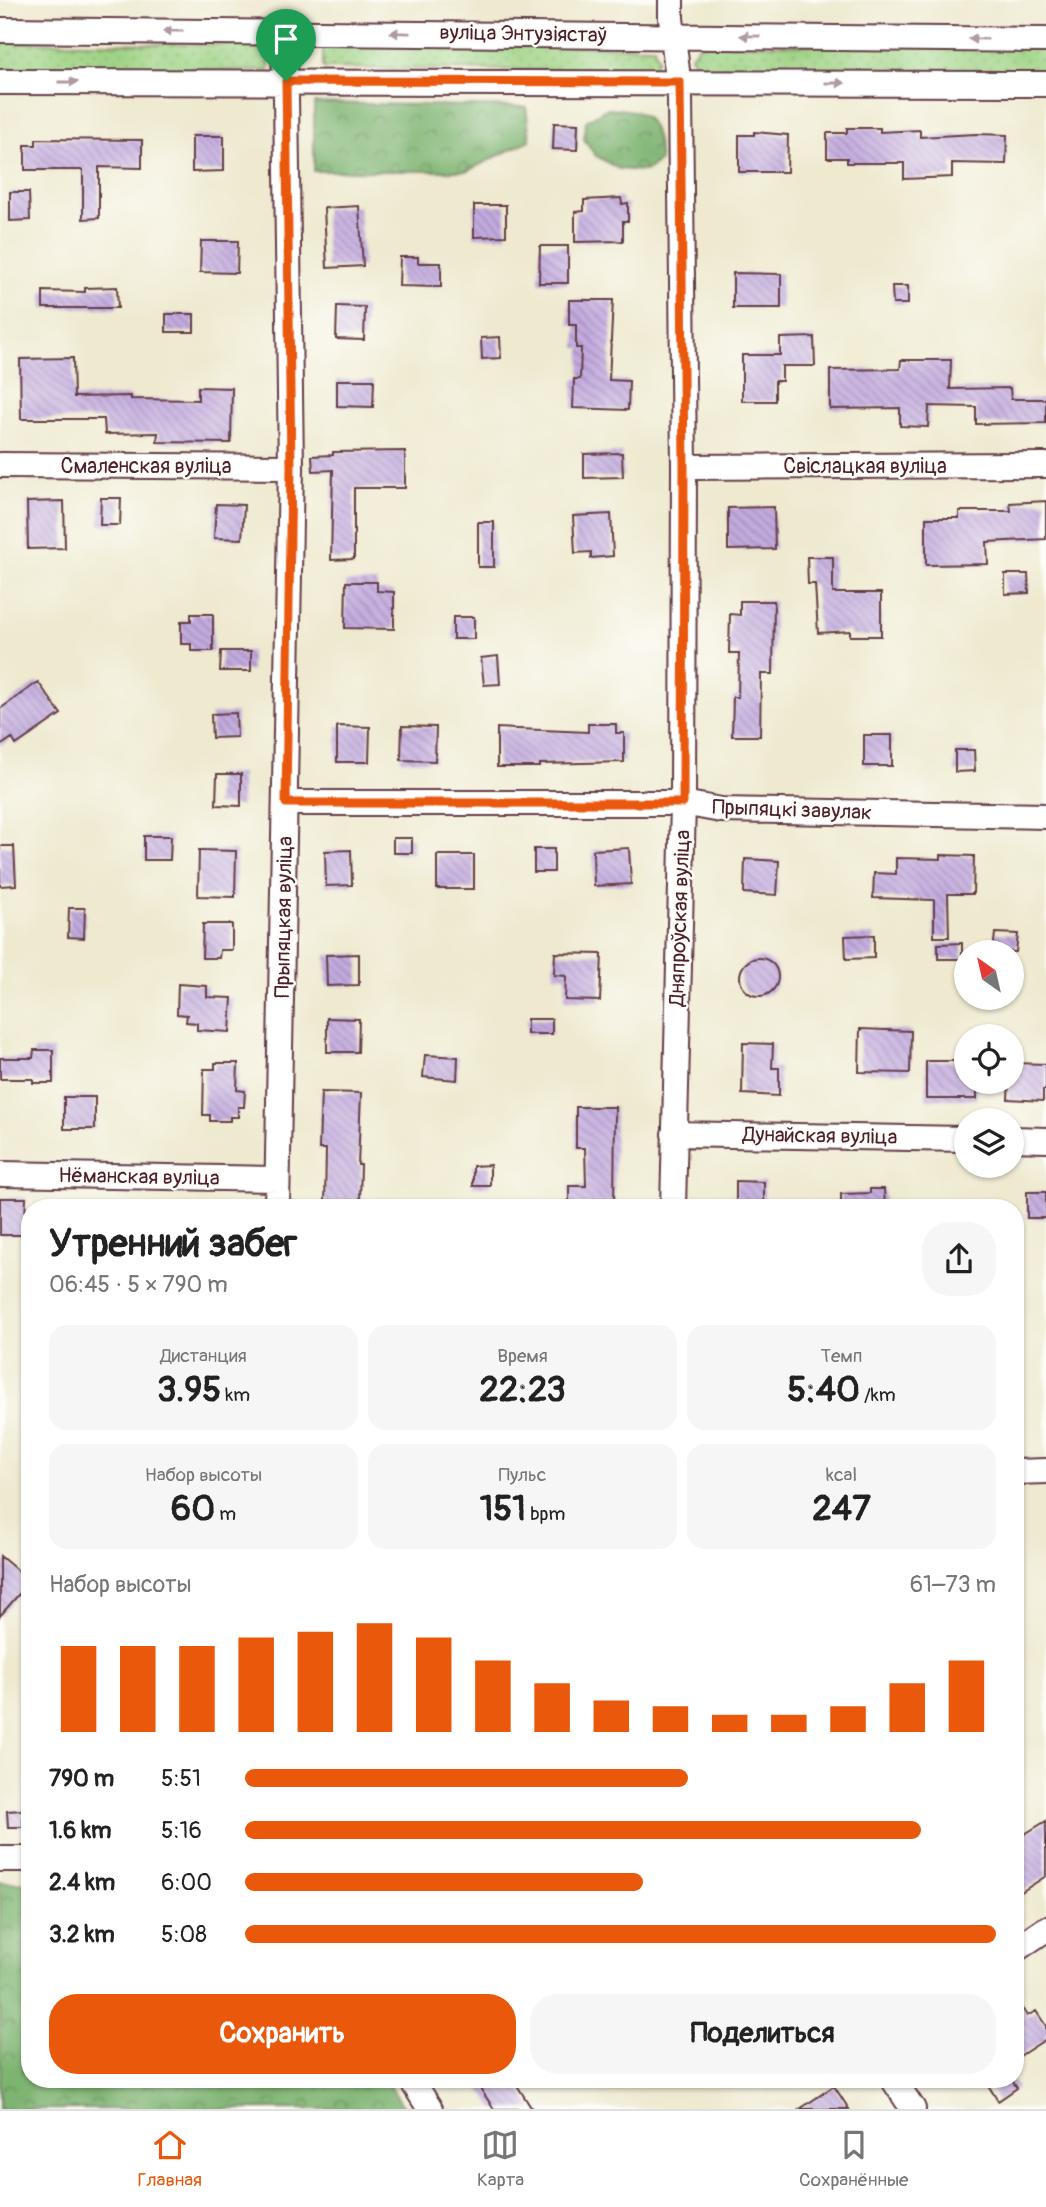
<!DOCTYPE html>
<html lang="ru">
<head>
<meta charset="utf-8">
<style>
  :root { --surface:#fff; --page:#f6f6f6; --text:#222; --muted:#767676; --line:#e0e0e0; --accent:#ea580c }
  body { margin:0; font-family:Pangolin,sans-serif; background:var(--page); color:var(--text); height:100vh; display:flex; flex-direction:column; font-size:26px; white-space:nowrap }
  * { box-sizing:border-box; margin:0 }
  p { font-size:23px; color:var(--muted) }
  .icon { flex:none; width:38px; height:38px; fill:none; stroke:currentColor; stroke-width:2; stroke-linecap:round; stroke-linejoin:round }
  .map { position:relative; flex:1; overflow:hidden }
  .sheet { position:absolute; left:21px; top:1199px; width:1003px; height:889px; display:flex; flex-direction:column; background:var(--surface); border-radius:28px; box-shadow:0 2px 5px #0004 }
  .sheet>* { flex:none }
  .needle { width:46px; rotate:326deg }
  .buttons { position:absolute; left:954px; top:940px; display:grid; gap:14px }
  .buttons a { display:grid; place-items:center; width:70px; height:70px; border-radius:50%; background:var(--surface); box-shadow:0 2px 5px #0004; font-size:35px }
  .pin { position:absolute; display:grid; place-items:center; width:60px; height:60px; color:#fff; margin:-72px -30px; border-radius:50% 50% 50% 0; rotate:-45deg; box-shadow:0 0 7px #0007 }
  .pin .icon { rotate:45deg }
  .round { display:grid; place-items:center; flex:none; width:74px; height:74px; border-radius:28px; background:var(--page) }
  .summary { display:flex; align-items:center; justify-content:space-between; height:119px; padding:0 28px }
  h1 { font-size:38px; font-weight:700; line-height:52px }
  .figures { display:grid; grid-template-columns:repeat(3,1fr); gap:10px; height:119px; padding:7px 28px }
  .figures div { display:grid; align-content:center; border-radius:18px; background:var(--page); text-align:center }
  .figures b { font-size:35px; font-weight:700 }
  .figures small { font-size:19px; font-weight:400 }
  .figures p { font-size:19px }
  .chart { height:196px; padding:14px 28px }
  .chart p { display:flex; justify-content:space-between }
  .chart svg { width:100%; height:126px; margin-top:7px; stroke:var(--accent); stroke-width:6 }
  .cta { display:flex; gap:14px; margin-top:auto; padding:14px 28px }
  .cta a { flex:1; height:80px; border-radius:28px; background:var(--accent); color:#fff; font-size:28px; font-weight:700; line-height:80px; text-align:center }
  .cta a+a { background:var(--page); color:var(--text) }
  ul { padding:0 28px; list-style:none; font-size:23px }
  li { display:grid; grid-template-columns:112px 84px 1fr; align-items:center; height:52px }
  li i { height:18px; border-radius:9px; background:var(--accent) }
  .tabs { display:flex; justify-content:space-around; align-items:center; height:98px; border-top:2px solid var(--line); background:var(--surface); font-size:19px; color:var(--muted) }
  .tabs a { display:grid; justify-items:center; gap:4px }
  .tabs .active { color:var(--accent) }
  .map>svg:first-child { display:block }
  .grass { fill:url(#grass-dots); stroke:#747857; stroke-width:2 }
  .forest { fill:url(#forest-crowns); stroke:#646a4e; stroke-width:2 }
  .building { fill:url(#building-back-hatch) }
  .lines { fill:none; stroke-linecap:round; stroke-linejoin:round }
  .minor-casing { stroke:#633d44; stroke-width:28 }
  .minor { stroke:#fff; stroke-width:24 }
  .oneway { fill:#ae9aa0 }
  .route-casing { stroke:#fff; stroke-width:14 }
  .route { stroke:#ea580c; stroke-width:9 }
  .labels { text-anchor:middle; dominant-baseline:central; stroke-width:5; stroke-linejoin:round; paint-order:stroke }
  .street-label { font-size:21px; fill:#4a1f2b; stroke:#fdfcf7 }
</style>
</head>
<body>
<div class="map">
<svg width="1046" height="2109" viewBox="0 0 1046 2109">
  <defs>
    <pattern id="grass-dots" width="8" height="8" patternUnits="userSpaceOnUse" patternTransform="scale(1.75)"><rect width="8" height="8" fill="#9dd283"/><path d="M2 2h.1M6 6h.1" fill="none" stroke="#89b471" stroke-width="1.8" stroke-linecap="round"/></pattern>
    <pattern id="forest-crowns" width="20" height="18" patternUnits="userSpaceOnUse" patternTransform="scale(1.75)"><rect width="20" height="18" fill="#7eb471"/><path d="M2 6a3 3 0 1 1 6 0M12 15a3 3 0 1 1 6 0" fill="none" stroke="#69925d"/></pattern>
    <pattern id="building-back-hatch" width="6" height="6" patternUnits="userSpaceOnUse" patternTransform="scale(1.75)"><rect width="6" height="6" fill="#c2abdf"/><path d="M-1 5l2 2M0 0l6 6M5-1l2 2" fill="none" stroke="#a08bb5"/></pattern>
  </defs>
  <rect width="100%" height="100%" fill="#fdfcf7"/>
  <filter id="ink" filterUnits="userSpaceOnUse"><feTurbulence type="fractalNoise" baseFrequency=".0143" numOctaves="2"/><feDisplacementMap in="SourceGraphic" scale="14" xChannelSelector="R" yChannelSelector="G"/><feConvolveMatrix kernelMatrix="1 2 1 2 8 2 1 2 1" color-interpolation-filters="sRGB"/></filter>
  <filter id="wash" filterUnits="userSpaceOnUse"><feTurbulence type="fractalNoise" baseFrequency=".00686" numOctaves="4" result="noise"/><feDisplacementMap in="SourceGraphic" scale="28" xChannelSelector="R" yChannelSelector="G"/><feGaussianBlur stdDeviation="1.57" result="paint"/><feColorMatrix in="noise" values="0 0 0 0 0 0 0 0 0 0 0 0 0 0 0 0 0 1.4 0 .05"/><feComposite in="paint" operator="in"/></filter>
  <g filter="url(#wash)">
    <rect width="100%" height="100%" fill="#eee9cf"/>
    <!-- grass -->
    <path class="grass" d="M 0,42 L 268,45 L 269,71 L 0,69 Z
      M 323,44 L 654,47 L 658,59 L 651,71 L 323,68 Z
      M 700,44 L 1046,47 L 1046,73 L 698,68 L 691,56 Z"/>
    <!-- forest -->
    <path class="forest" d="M 314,103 L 526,107 L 530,140 L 467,171 L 314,171 Z
      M 606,109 C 650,108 655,120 660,161 L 645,171 L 619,169 L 595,155 L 584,139 L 586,121 Z
      M 0,1882 L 30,1883 L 30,2079 L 385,2079 L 405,2109 L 0,2109 Z"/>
    <g id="blocks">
      <!-- building -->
      <path class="building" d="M 554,123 L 578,124 L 577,150 L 553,149 Z
        M 847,128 L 880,128 L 880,132 L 920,130 L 920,137 L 976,134 L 1007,135 L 1006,164 L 952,163 L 952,177 L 904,179 L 904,163 L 847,163 L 847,158 L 827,158 L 827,133 L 847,133 Z
        M 754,132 L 788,135 L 787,172 L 739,172 L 739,135 L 754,135 Z
        M 192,136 L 224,136 L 224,171 L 192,172 Z
        M 36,139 L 142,140 L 142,168 L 99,167 L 99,218 L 83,219 L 83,170 L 25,170 L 25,145 L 36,145 Z
        M 10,192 L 29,192 L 30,220 L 10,221 Z
        M 621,198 L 622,204 L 628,203 L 628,221 L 623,221 L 623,241 L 575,242 L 575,212 L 584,211 L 584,200 Z
        M 474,205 L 506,205 L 506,236 L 474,237 Z
        M 359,206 L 363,266 L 327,268 L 324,208 Z
        M 201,241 L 238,241 L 237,273 L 200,272 Z
        M 540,246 L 568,246 L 568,283 L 539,283 Z
        M 400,257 L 418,257 L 418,263 L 441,263 L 441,287 L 399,286 Z
        M 733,273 L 781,274 L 781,308 L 733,308 Z
        M 892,286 L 908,286 L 908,304 L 893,304 Z
        M 117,287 L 118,308 L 43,308 L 43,291 L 85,292 L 85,288 Z
        M 569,300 L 613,300 L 609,380 L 629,381 L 628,410 L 573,408 L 574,379 L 580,379 L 581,348 L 576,348 L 576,325 L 569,325 Z
        M 337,306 L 365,307 L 364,340 L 336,339 Z
        M 166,314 L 194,314 L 194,332 L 166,332 Z
        M 500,337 L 501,358 L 482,359 L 481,338 Z
        M 814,337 L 815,366 L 782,366 L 782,381 L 775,381 L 775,401 L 742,401 L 742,355 L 780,355 L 780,338 Z
        M 73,358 L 74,397 L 131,396 L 131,399 L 198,400 L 198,387 L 232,388 L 231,443 L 157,442 L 158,433 L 105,434 L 104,419 L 21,419 L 20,359 Z
        M 901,360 L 951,360 L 950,389 L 1010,388 L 1011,399 L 1046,399 L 1046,423 L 976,424 L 976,407 L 929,406 L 928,427 L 900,426 L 900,408 L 830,409 L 830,370 L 900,369 Z
        M 337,380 L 374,380 L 373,407 L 337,406 Z
        M 405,451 L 405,488 L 354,488 L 354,559 L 331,560 L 333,470 L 313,471 L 312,456 L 333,455 L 333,452 Z
        M 622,453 L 623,477 L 584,478 L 584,454 Z
        M 101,498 L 121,498 L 120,525 L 100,525 Z
        M 64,501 L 65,548 L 28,549 L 27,502 Z
        M 1046,501 L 1046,539 L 987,542 L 988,564 L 926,565 L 926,518 L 959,518 L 959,511 L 1011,511 L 1010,503 Z
        M 216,504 L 244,505 L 242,539 L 214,538 Z
        M 774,507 L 775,549 L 728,550 L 728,508 Z
        M 611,514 L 613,556 L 591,558 L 591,552 L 575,553 L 573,516 Z
        M 478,522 L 494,522 L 494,567 L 478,567 Z
        M 807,557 L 833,557 L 833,593 L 881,593 L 881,636 L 850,636 L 850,631 L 818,633 L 815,584 L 808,584 Z
        M 1005,574 L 1028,574 L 1029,593 L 1005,594 Z
        M 346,582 L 377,582 L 377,591 L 394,592 L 394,629 L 345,628 Z
        M 740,601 L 774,601 L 773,674 L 761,674 L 760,736 L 732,736 L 733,697 L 738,697 L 739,653 L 729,653 L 730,614 L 740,615 Z
        M 191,614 L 213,614 L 213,651 L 191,651 L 191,644 L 181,644 L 181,621 L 191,621 Z
        M 453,617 L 474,617 L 474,639 L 453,639 Z
        M 221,651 L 251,651 L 251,671 L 220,671 Z
        M 498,656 L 500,684 L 484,685 L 481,658 Z
        M 38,682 L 61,714 L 16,745 L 12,738 L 0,746 L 0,709 Z
        M 236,713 L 237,737 L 212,738 L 211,714 Z
        M 588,724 L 616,724 L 616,733 L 624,733 L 624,762 L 540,764 L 540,767 L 497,767 L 497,728 L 588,732 Z
        M 337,726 L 370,727 L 369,762 L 337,762 Z
        M 402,726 L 436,727 L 435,761 L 401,760 Z
        M 864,735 L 892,735 L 892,766 L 864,766 Z
        M 955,750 L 974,750 L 975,771 L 955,772 Z
        M 217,774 L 241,774 L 241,806 L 216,805 Z
        M 144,836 L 171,836 L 170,860 L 144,860 Z
        M 393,838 L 412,838 L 412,853 L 393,853 Z
        M 0,846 L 14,846 L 16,885 L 0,886 Z
        M 629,848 L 631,884 L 594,886 L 593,850 Z
        M 534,849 L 554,849 L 554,872 L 534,872 Z
        M 199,850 L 236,851 L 235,897 L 198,896 Z
        M 351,850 L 352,885 L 326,886 L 325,851 Z
        M 437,855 L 474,855 L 474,889 L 437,889 Z
        M 941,855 L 974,856 L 973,894 L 948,894 L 949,937 L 934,937 L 934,900 L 873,898 L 874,873 L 896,874 L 896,858 L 941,859 Z
        M 745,859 L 779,861 L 777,895 L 744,893 Z
        M 69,908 L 85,908 L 84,938 L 68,937 Z
        M 203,924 L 232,924 L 232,950 L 220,950 L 219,958 L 202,958 Z
        M 995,933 L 1018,934 L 1016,952 L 993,952 Z
        M 874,935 L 874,958 L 846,959 L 845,936 Z
        M 962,943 L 962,959 L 938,959 L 938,944 Z
        M 555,953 L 602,954 L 600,1001 L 565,1000 L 566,976 L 554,975 Z
        M 359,954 L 359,985 L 327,986 L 326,955 Z
        M740 977a19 19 0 1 1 38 0a19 19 0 1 1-38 0Z
        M 178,984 L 207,986 L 207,997 L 232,998 L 230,1032 L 197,1030 L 197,1023 L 186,1022 L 187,1015 L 177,1014 Z
        M 327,1018 L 359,1019 L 358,1052 L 327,1052 Z
        M 527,1019 L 552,1019 L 552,1034 L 527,1034 Z
        M 860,1029 L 911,1031 L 910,1073 L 859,1072 Z
        M 743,1043 L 773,1044 L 772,1068 L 779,1068 L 779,1096 L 742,1094 Z
        M 34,1050 L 53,1050 L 53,1083 L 33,1083 L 33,1079 L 0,1079 L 0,1058 L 33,1058 Z
        M 425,1055 L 458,1057 L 457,1080 L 423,1077 Z
        M 926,1061 L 966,1061 L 966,1082 L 977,1082 L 977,1099 L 926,1099 Z
        M 215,1063 L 238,1063 L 237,1090 L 245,1091 L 244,1107 L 238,1107 L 238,1117 L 230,1117 L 230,1121 L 210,1121 L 210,1115 L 203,1115 L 204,1069 L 215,1069 Z
        M 1012,1063 L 1046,1064 L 1046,1090 L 1043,1090 L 1043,1101 L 1008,1099 L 1009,1082 L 1012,1082 Z
        M 321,1092 L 361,1093 L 358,1165 L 361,1165 L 360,1201 L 355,1201 L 355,1208 L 325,1208 L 326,1149 L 319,1149 Z
        M 64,1097 L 95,1097 L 95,1129 L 64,1129 Z
        M 576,1107 L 615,1107 L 614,1208 L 569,1208 L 569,1186 L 586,1186 L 585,1148 L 576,1148 Z
        M 490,1165 L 490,1186 L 473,1186 L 473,1166 Z
        M 736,1181 L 764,1182 L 764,1208 L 736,1208 Z
        M 870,1189 L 884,1189 L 885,1208 L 841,1208 L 841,1194 L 870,1193 Z
        M 1027,1192 L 1046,1192 L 1046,1218 L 1027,1218 Z
        M 0,1198 L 26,1198 L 24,1235 L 0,1235 Z
        M 0,1556 L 30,1581 L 30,1603 L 19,1594 L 0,1616 Z
        M 23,1810 L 23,1827 L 8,1827 L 7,1811 Z
        M 1046,1821 L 1046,1876 L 1015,1896 L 1015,1840 Z
        M 1015,1996 L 1027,2016 L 1036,2011 L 1046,2026 L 1046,2039 L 1015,2059 Z
        M 474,2079 L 513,2079 L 532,2109 L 494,2109 Z
        M 997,2079 L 1011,2079 L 1017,2088 L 998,2101 L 988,2085 Z
        M 834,2086 L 849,2109 L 800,2109 Z"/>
    </g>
  </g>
  <g filter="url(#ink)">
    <use href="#blocks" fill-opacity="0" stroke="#633d44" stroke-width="2"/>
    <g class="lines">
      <defs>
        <path id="minor" d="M 671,0 L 671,18 L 680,97 L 684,467 L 683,803 L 673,1208
          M 0,30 L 1046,40
          M 0,82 L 1046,84
          M 0,465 L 291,467
          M 684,467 L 1046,465
          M 286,803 L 683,803 L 721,810 L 1046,816
          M 674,1134 L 966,1139
          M 1012,1139 L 1046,1140
          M 0,1174 L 277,1179
          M 277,1208 L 291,467 L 286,96 L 283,31
          M 1015,1472 L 1046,1471
          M 0,1859 L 30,1859
          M 1015,1950 L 1046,1929
          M 411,2079 L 430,2109
          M 893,2079 L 913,2109"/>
      </defs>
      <!-- minor casing -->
      <use href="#minor" class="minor-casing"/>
      <!-- minor -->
      <use href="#minor" class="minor"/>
    </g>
    <!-- one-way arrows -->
    <defs><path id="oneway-solid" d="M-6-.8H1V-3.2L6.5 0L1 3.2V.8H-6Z" transform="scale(1.75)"/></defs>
    <g class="oneway">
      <use href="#oneway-solid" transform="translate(173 31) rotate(-180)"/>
      <use href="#oneway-solid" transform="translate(400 33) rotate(-179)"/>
      <use href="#oneway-solid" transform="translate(750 36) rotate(-179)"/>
      <use href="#oneway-solid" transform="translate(978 39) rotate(-179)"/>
      <use href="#oneway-solid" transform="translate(68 82)"/>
      <use href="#oneway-solid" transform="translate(835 83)"/>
    </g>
  </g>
  <g class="lines" filter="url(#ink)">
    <defs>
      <path id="route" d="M 286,81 L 680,82 L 684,467 L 683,803 L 286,803 L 291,467 Z"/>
    </defs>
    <!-- route casing -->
    <use href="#route" class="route-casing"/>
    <!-- route -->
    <use href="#route" class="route"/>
  </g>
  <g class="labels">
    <!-- street labels -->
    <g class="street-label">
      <text transform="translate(523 34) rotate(1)">вуліца Энтузіястаў</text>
      <text x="146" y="466">Смаленская вуліца</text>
      <text x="865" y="466">Свіслацкая вуліца</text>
      <text transform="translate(792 810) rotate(2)">Прыпяцкі завулак</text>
      <text transform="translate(284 917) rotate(-89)">Прыпяцкая вуліца</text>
      <text transform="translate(680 918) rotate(-88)">Дняпроўская вуліца</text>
      <text transform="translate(820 1136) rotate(1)">Дунайская вуліца</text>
      <text transform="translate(139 1177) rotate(1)">Нёманская вуліца</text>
    </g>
  </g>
</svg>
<div class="buttons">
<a><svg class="needle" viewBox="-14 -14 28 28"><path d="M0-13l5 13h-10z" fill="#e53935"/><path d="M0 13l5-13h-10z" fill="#767676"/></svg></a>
<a><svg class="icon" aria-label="locate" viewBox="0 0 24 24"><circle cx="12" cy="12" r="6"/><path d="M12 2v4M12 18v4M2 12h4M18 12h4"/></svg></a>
<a><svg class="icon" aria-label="layers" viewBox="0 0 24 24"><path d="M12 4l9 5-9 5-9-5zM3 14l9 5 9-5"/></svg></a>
</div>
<div class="pin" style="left:286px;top:81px;background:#1e9e55"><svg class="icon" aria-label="arrive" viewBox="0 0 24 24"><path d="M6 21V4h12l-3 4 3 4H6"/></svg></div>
<section class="sheet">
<div class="summary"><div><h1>Утренний забег</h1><p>06:45 · 5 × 790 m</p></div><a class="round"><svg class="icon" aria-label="share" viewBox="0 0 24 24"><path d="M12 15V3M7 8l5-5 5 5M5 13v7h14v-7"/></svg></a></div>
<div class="figures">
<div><p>Дистанция</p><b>3.95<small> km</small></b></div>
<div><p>Время</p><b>22:23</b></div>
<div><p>Темп</p><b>5:40<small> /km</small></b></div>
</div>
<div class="figures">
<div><p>Набор высоты</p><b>60<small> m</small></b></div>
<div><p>Пульс</p><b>151<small> bpm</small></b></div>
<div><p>kcal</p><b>247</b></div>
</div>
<div class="chart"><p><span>Набор высоты</span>61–73 m</p>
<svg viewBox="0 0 160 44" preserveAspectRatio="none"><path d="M5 44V14M15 44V14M25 44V14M35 44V11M45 44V9M55 44V6M65 44V11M75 44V19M85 44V27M95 44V33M105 44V35M115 44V38M125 44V38M135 44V35M145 44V27M155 44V19"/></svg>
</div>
<ul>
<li><b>790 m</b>5:51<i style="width:59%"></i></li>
<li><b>1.6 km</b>5:16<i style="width:90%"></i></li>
<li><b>2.4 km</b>6:00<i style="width:53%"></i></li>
<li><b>3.2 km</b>5:08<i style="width:100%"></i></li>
</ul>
<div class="cta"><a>Сохранить</a><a>Поделиться</a></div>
</section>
</div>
<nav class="tabs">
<a class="active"><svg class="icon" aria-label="home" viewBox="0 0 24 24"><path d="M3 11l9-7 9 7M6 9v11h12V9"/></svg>Главная</a>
<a><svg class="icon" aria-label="map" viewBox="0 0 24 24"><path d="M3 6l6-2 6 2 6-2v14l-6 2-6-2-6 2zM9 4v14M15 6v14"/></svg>Карта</a>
<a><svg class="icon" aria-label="saved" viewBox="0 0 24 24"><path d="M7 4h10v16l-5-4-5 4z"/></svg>Сохранённые</a>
</nav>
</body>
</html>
